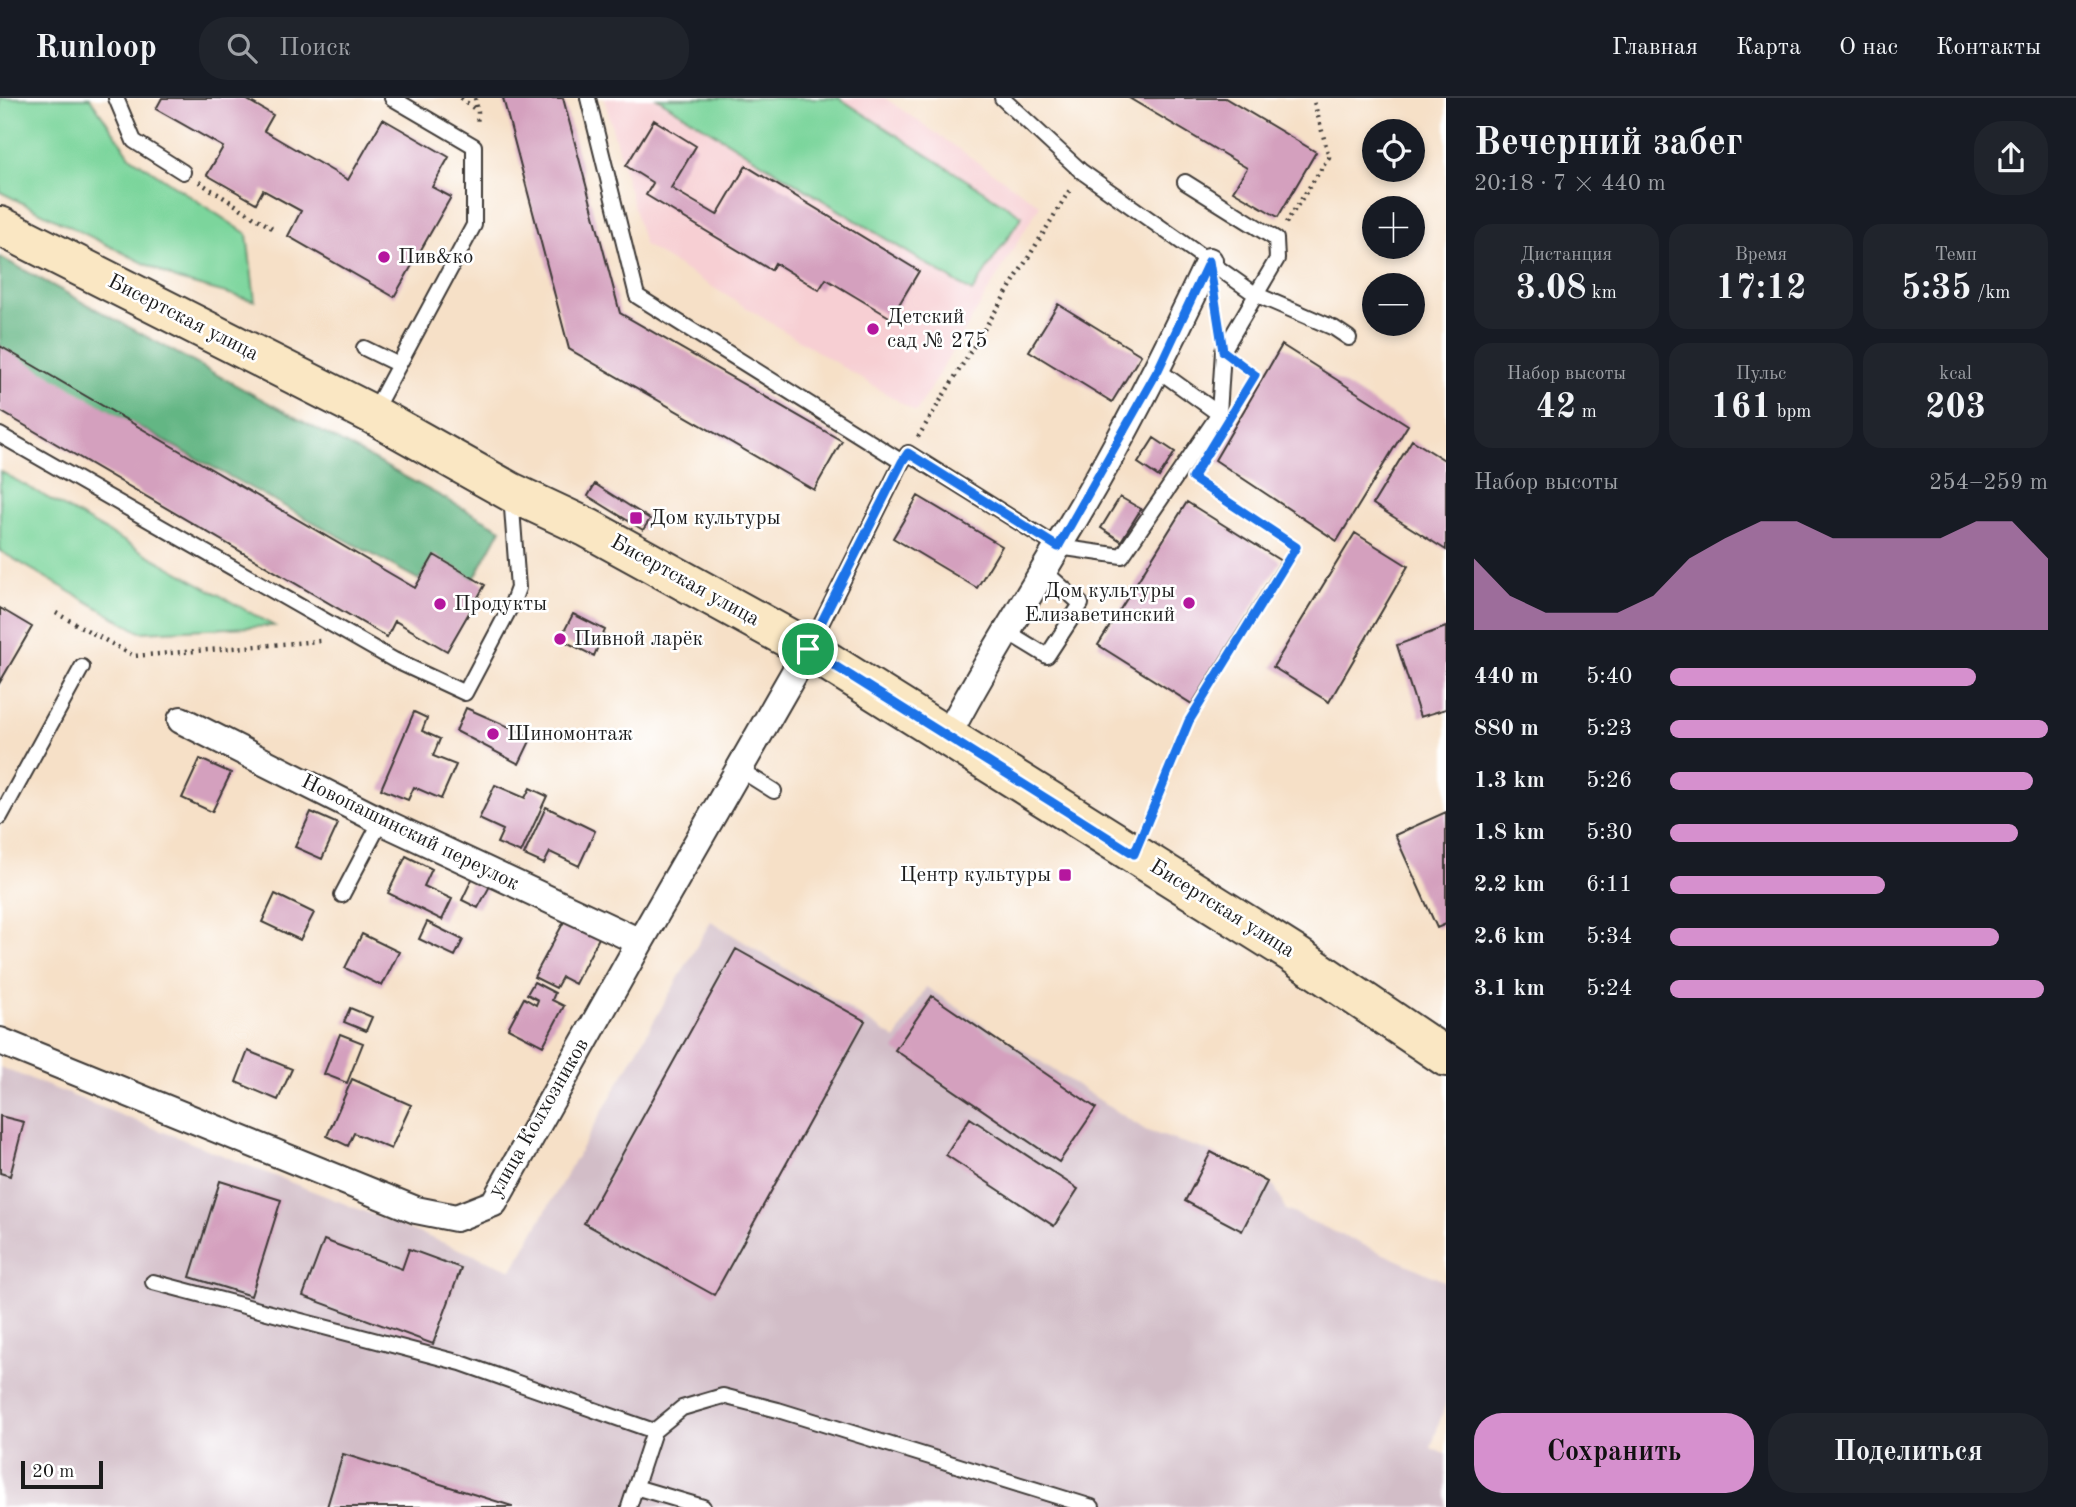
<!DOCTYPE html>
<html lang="ru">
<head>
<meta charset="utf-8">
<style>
  :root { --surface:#171b24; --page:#20242c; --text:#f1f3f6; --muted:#9ea1a6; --line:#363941; --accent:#d690ce }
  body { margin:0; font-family:"Old Standard TT",serif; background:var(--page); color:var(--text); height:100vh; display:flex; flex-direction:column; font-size:26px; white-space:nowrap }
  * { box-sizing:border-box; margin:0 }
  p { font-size:23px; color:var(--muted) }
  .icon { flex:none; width:38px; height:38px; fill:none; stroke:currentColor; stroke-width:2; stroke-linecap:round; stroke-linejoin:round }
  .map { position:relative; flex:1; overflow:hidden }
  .panel { display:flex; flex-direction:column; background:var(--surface); width:630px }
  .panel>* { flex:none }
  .controls { position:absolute; left:1362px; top:21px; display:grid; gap:14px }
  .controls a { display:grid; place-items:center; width:63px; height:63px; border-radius:50%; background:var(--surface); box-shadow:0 4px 10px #0003; font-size:35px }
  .scale { position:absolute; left:21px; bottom:18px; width:82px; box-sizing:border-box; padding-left:7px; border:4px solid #1c1c1c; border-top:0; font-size:19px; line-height:24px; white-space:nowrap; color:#1c1c1c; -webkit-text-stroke:5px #fff; paint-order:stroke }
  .pin { position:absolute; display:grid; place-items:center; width:60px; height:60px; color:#fff; margin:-30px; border:4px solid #fff; border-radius:50%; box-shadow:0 2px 7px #0007 }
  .round { display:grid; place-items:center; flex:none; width:74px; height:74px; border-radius:28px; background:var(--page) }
  .headline { display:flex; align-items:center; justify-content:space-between; height:119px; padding:0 28px }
  h1 { font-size:38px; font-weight:600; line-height:52px }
  .figures { display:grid; grid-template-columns:repeat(3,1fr); gap:10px; height:119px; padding:7px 28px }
  .figures div { display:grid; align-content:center; border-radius:18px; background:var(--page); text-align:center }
  .figures b { font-size:35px; font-weight:600 }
  .figures small { font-size:19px; font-weight:400 }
  .figures p { font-size:19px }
  .chart { height:196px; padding:14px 28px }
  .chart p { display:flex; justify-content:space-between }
  .chart svg { width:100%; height:126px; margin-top:7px; fill:var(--accent); opacity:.7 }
  .primary-button { display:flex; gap:14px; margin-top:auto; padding:14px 28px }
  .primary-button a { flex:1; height:80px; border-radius:28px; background:var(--accent); color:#111; font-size:28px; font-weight:600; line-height:80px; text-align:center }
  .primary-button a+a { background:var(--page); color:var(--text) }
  ul { padding:0 28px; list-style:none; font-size:23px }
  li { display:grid; grid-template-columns:112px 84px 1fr; align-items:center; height:52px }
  li i { height:18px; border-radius:9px; background:var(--accent) }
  header { display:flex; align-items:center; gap:42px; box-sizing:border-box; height:98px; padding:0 35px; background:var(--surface); border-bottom:2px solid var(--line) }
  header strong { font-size:33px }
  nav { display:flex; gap:38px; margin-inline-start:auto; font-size:24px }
  .search { width:490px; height:63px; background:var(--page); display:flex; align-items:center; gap:18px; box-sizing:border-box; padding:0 24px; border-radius:28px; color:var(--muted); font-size:26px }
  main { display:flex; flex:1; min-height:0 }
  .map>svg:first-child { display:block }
  .built { fill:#f7cfd3 }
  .industrial { fill:#d2bdc7 }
  .green { fill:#7bd59c; stroke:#4c785c; stroke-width:2 }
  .forest { fill:#64b684; stroke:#406950; stroke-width:2 }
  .building { fill:#d4a0be }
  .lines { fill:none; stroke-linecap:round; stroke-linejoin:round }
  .lane-casing { stroke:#3d3936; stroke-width:18 }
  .street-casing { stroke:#3d3936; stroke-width:30 }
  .secondary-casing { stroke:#3d3936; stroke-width:42 }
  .path { stroke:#3d3936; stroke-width:4.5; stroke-dasharray:2 5; stroke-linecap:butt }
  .lane { stroke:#fff; stroke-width:14 }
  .street { stroke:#fff; stroke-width:26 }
  .secondary { stroke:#fae7c3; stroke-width:38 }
  .route-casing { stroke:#fff; stroke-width:14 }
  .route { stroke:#1a73e8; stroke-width:9 }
  .poi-dot { fill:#b5179e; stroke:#fff; stroke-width:2.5 }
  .labels { text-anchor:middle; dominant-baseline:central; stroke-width:5; stroke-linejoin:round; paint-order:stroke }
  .poi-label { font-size:21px; fill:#1c1c1c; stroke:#fff; text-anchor:start }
  .street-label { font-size:21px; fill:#1c1c1c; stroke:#fff }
</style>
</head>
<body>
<header>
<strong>Runloop</strong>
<div class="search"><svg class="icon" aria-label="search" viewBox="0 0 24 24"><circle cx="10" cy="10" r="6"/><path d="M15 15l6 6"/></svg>Поиск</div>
<nav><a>Главная</a><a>Карта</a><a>О нас</a><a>Контакты</a></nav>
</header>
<main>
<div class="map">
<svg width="1446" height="1409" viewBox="0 0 1446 1409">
  <rect width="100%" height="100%" fill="#fff"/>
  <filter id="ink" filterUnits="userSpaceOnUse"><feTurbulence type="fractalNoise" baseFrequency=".0143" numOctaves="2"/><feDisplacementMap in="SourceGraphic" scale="14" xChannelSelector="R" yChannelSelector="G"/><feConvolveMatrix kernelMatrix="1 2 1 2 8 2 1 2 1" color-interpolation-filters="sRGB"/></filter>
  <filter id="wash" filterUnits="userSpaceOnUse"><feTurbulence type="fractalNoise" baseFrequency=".00686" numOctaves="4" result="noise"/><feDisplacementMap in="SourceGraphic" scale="28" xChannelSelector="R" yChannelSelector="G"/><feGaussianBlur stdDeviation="1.57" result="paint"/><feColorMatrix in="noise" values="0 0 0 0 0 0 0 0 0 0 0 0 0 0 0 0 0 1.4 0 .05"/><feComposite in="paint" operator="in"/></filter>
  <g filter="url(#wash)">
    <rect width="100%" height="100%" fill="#f6e0c7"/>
    <!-- built -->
    <path class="built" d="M 604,0 L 885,0 L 1040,107 L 916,314 L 644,147 Z"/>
    <!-- industrial -->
    <path class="industrial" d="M 711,823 L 896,941 L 926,889 L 1147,1033 L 1206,1052 L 1275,1089 L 1286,1112 L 1446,1184 L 1446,1304 L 1431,1350 L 1446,1356 L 1446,1409 L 0,1409 L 0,969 L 512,1172 Z"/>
    <!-- green -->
    <path class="green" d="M 0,0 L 90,0 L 131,59 L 247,136 L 255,203 L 178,182 L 0,94 Z
      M 657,0 L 839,0 L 1022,118 L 972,194 Z
      M 0,373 L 274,528 L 140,534 L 0,453 Z"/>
    <!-- forest -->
    <path class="forest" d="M 0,159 L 501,431 L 474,481 L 434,458 L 419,482 L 0,253 Z"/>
    <g id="blocks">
      <!-- building -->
      <path class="building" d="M 162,0 L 244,0 L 273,17 L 264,33 L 348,82 L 383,21 L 449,59 L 432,89 L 451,99 L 394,199 L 288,138 L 301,113 L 263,92 L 256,105 L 207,77 L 223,49 L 156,11 Z
        M 503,0 L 563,0 L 620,215 L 842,343 L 814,392 L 569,251 Z
        M 1129,0 L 1225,0 L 1316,54 L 1278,119 L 1233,93 L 1247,70 Z
        M 654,22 L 696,48 L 671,90 L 717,117 L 746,68 L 919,173 L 891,220 L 826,181 L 819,192 L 775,165 L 771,172 L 646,97 L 653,85 L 626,68 Z
        M 1058,206 L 1141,257 L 1112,304 L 1029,253 Z
        M 1282,247 L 1408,327 L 1337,443 L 1215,362 Z
        M 0,248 L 415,490 L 434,457 L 485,487 L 447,553 L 395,523 L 387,539 L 0,313 Z
        M 1154,340 L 1175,354 L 1159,379 L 1138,365 Z
        M 1412,342 L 1446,363 L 1446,452 L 1373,406 Z
        M 595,386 L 650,421 L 643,432 L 588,398 Z
        M 918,398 L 1002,448 L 977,490 L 893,440 Z
        M 1120,399 L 1141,411 L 1121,443 L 1101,430 Z
        M 1187,404 L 1281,463 L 1192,606 L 1098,547 Z
        M 1355,435 L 1408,468 L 1329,604 L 1273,569 Z
        M 0,510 L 32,529 L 0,584 Z
        M 573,516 L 605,532 L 594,558 L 560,541 Z
        M 1446,529 L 1446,611 L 1420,619 L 1397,547 Z
        M 466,610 L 532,639 L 519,666 L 456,633 Z
        M 414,614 L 427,620 L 422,633 L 440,641 L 433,658 L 456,667 L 441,701 L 414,689 L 408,702 L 381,691 Z
        M 200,661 L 231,675 L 212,714 L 182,700 Z
        M 495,687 L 525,700 L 530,690 L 547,698 L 521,755 L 497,745 L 503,732 L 479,721 Z
        M 546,709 L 595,733 L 579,768 L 550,754 L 544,766 L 524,757 Z
        M 311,714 L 338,726 L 322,761 L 295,749 Z
        M 1446,714 L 1446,826 L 1437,830 L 1395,737 Z
        M 406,758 L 432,771 L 424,788 L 452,801 L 442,822 L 388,795 Z
        M 473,779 L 490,788 L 478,810 L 462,802 Z
        M 275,796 L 314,815 L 300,842 L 262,824 Z
        M 566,820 L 600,838 L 575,886 L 562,879 L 556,890 L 534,879 Z
        M 427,824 L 463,842 L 455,858 L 419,841 Z
        M 362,836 L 399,854 L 382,888 L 345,870 Z
        M 736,851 L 865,923 L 714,1197 L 584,1125 Z
        M 534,884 L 555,895 L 552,902 L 564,908 L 543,948 L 508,930 L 524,900 L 536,907 L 538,902 L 527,896 Z
        M 932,898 L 1096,1010 L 1059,1064 L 895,952 Z
        M 350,910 L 372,919 L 366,933 L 344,924 Z
        M 340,936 L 363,945 L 347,985 L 324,976 Z
        M 248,953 L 292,971 L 278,1002 L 236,984 Z
        M 352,981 L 411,1007 L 391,1051 L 354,1035 L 348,1048 L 327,1038 Z
        M 0,1018 L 24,1024 L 10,1078 L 0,1075 Z
        M 970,1020 L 1078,1091 L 1054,1128 L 946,1057 Z
        M 1211,1054 L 1267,1084 L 1242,1133 L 1185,1103 Z
        M 220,1083 L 281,1102 L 251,1198 L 190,1179 Z
        M 324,1142 L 402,1171 L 409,1151 L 461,1170 L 433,1246 L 303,1198 Z
        M 343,1356 L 512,1408 L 512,1409 L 327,1409 Z"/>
    </g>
  </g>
  <g filter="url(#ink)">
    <use href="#blocks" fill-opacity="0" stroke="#3d3936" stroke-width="2"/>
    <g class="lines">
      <defs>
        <path id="lane" d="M 116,0 L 134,43 L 183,74
          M 588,0 L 637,198 L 902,364 L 809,550
          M 1002,0 L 1081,73 L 1255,196 L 1334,230 L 1349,240
          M 364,250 L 399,267
          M 1158,272 L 1219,316
          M 373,315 L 474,127 L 474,48 L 392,0
          M 0,337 L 394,562 L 465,595 L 512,506 L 518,490 L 511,397
          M 902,364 L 908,355 L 1058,449 L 1122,458 L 1219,316 L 1223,253 L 1277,161 L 1276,141 L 1185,84
          M 1006,533 L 1047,558 L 1081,506 L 1044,473
          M 739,671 L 774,693
          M 0,719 L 82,569
          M 342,797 L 381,723
          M 153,1184 L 461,1265 L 654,1333
          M 635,1389 L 703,1409
          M 629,1409 L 654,1333 L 682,1310 L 723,1298 L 778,1312 L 1092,1409"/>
        <path id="street" d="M 181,622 L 381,723 L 640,844
          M 947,639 C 980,574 1020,513 1057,450 C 1114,358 1163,261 1209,163
          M 0,943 L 416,1112 L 456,1120 L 494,1105 L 640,844 L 808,551"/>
        <path id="secondary" d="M 0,128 L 372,316 L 511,394 L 588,430 L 808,551 L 1292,855 L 1446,959"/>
      </defs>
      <!-- lane casing -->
      <use href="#lane" class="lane-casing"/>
      <!-- street casing -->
      <use href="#street" class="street-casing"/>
      <!-- secondary casing -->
      <use href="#secondary" class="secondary-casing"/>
      <!-- path -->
      <path class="path" d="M 461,0 L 476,12
        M 475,0 L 478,14 L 477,27
        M 199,84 L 275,132
        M 1286,125 L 1329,59 L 1313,0
        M 1242,299 L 1255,277 L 1243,268
        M 918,339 L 1071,90
        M 56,515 L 134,558 L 320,543
        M 1147,725 L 1189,623 L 1296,449 L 1196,383"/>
      <!-- lane -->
      <use href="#lane" class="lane"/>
      <!-- street -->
      <use href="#street" class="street"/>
      <!-- secondary -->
      <use href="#secondary" class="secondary"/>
    </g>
  </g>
  <g class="lines" filter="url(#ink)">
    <defs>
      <path id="route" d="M 1209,163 L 1223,253 L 1255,277 L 1192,380 L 1296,449 L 1189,623 L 1134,756 C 1026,687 917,620 808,551 L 902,364 L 908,355 L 1058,449 L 1158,272 Z"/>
    </defs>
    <!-- route casing -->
    <use href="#route" class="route-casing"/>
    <!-- route -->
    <use href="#route" class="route"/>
  </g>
  <!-- markers -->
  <g class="poi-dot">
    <circle cx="384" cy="159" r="7"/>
    <circle cx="873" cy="231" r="7"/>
    <rect x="629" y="413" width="14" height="14" rx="3.5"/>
    <circle cx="1189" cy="505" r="7"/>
    <circle cx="440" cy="506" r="7"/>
    <circle cx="560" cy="541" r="7"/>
    <circle cx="493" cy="636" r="7"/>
    <rect x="1058" y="770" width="14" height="14" rx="3.5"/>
  </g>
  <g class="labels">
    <!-- poi labels -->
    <g class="poi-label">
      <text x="398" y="159">Пив&amp;ко</text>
      <text x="887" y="219">Детский<tspan x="887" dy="24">сад № 275</tspan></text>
      <text x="650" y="420">Дом культуры</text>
      <text x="1175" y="493" text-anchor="end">Дом культуры<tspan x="1175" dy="24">Елизаветинский</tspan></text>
      <text x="454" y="506">Продукты</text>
      <text x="574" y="541">Пивной ларёк</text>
      <text x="507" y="636">Шиномонтаж</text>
      <text x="1051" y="777" text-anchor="end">Центр культуры</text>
    </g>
    <!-- street labels -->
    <g class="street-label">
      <text transform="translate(183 220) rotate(27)">Бисертская улица</text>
      <text transform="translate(685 483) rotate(29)">Бисертская улица</text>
      <text transform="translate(410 735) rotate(26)">Новопашинский переулок</text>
      <text transform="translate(1222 811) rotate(32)">Бисертская улица</text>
      <text transform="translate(539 1020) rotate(-60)">улица Колхозников</text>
    </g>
  </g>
</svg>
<div class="controls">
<a><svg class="icon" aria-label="locate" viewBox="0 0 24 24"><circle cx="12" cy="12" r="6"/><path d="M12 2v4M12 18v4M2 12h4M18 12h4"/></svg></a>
<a>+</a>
<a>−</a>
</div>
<div class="scale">20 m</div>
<div class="pin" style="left:808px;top:551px;background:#1e9e55"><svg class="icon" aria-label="arrive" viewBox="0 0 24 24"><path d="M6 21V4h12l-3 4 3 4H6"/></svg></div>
</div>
<section class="panel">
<div class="headline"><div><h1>Вечерний забег</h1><p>20:18 · 7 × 440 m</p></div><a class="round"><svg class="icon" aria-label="share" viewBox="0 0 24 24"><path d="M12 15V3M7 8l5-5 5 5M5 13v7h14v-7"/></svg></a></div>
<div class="figures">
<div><p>Дистанция</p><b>3.08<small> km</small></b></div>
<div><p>Время</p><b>17:12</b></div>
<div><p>Темп</p><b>5:35<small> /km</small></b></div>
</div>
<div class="figures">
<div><p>Набор высоты</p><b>42<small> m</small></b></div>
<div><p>Пульс</p><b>161<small> bpm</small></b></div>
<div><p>kcal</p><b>203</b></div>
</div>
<div class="chart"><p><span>Набор высоты</span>254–259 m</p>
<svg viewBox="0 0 160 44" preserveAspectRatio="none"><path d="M0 44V19L10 32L20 38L30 38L40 38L50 32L60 19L70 12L80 6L90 6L100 12L110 12L120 12L130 12L140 6L150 6L160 19V44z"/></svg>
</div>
<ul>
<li><b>440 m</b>5:40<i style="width:81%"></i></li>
<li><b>880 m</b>5:23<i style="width:100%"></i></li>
<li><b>1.3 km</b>5:26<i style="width:96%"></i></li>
<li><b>1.8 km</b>5:30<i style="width:92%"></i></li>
<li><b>2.2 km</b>6:11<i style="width:57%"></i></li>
<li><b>2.6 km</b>5:34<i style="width:87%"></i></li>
<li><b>3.1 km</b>5:24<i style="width:99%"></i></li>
</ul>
<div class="primary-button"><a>Сохранить</a><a>Поделиться</a></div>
</section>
</main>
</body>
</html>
